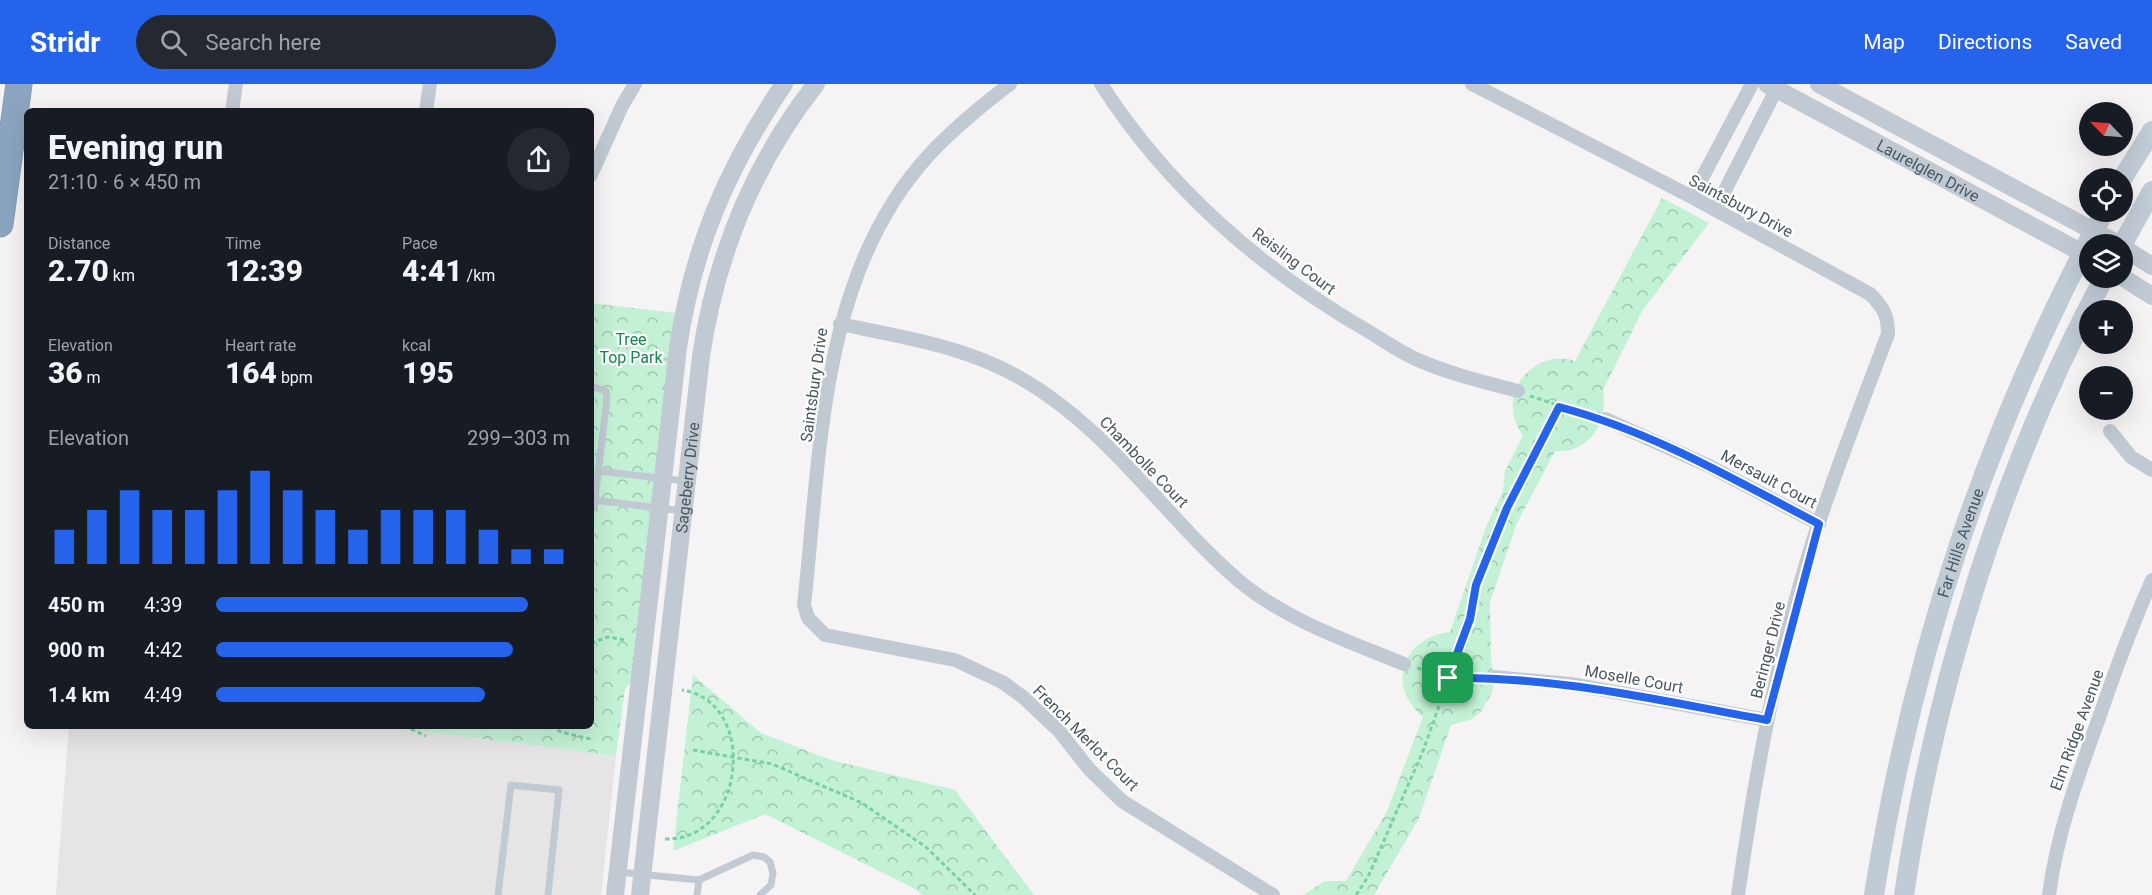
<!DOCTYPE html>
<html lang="en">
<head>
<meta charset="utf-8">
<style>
  :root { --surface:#171b24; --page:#242831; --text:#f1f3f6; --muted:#9ea1a6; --accent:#2563eb }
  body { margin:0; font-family:Roboto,sans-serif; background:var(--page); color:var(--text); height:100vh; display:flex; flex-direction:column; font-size:22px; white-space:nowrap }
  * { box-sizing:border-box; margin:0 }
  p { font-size:20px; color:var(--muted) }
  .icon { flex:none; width:33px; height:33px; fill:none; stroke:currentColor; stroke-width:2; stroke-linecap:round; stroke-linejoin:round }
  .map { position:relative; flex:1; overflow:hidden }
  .panel { position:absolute; left:24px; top:24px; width:570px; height:621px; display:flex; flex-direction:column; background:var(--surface); border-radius:9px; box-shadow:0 6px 24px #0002 }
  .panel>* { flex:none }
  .needle { width:39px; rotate:295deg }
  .controls { position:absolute; left:2079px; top:18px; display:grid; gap:12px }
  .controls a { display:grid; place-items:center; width:54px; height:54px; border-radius:50%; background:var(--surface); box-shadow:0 6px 24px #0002; font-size:30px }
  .pin { position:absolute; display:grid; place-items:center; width:51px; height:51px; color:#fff; margin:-26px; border-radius:12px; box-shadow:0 3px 9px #0006 }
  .round { display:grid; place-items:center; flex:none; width:63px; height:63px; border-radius:32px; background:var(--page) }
  .headline { display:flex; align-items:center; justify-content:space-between; height:102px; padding:0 24px }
  h1 { font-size:33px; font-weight:800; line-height:45px }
  .metrics { display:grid; grid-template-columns:repeat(3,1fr); gap:9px; height:102px; padding:6px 24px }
  .metrics div { display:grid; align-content:center }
  .metrics b { font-size:30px; font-weight:800 }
  .metrics small { font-size:16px; font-weight:400 }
  .metrics p { font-size:16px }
  .chart { height:168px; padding:12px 24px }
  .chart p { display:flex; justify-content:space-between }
  .chart svg { width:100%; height:108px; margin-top:6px; stroke:var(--accent); stroke-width:6 }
  ul { padding:0 24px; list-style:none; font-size:20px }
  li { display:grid; grid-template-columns:96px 72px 1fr; align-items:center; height:45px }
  li i { height:15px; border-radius:8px; background:var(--accent) }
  header { display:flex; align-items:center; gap:36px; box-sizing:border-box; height:84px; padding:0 30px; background:var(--accent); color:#fff }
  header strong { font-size:28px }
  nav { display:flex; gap:33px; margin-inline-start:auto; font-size:21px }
  .search { width:420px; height:54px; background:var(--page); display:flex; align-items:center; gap:15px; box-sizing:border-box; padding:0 21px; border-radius:33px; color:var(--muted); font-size:22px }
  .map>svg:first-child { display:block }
  .education { fill:#e6e4e5 }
  .forest { fill:url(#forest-crowns) }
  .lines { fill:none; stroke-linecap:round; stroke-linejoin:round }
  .motorway-casing { stroke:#7690ad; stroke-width:27 }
  .path { stroke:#7ad0a6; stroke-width:3; stroke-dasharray:4.5 3; stroke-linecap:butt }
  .service { stroke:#c1cad2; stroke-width:7 }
  .minor { stroke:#c1cad2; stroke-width:14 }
  .tertiary { stroke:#c1cad2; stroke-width:18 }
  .secondary { stroke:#c1cbd6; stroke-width:20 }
  .motorway { stroke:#8ba5c1; stroke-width:26 }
  .route-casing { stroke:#fff; stroke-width:12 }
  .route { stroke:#2563eb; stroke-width:8 }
  .labels { text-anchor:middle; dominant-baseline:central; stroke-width:4.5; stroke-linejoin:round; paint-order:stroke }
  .street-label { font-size:16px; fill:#4a5661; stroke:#fff }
  .park-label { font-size:16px; fill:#17864f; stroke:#fff }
</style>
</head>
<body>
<header>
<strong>Stridr</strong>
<div class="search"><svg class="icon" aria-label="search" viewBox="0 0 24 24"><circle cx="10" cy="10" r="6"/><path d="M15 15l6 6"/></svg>Search here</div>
<nav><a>Map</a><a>Directions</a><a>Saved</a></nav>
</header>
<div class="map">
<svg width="2152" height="811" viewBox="0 0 2152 811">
  <defs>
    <pattern id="forest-crowns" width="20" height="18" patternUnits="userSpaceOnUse" patternTransform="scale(1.5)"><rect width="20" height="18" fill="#c3f1d5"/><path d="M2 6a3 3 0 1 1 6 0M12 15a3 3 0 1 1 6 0" fill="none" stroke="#a0c6b0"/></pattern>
  </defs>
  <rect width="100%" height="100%" fill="#f5f3f3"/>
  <!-- education -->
  <path class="education" d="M 69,642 L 380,642 L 616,672 L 601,811 L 56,811 Z"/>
  <!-- forest -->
  <path class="forest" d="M 1662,114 L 1709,139 L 1642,227 L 1603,306 C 1609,338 1590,369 1555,367 L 1517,439 L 1490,518 L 1491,574 L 1494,597 L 1492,609 L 1480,629 L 1470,636 L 1451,641 L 1419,734 L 1374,811 L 1303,811 L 1325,797 L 1346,797 L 1387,727 L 1423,633 C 1385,602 1403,553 1450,548 L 1486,443 L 1503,407 L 1505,387 L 1523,351 C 1494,314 1531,263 1575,277 Z
    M 591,219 L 676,229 L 633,596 L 625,605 L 616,672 L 380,642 L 591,642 Z
    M 693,591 L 761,649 L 831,676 L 955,706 L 1034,811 L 923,811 L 913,804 L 765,730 L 673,767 Z"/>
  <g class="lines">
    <defs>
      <path id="motorway" d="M 0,140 L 19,0"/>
    </defs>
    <!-- motorway casing -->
    <use href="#motorway" class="motorway-casing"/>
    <!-- path -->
    <path class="path" d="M 1530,312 L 1592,332
      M 591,559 L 608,553 L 625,556
      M 1417,584 L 1448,594 L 1481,593
      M 404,642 L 426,652
      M 551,642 L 561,648 L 591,655
      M 693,666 L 772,680 L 862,719 L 926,763 L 975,811
      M 665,755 C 745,758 760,618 682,606
      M 1356,811 L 1368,793 L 1423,667 L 1470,535 L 1476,501 L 1507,424 L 1559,323"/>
    <!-- service -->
    <path class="service" d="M 591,302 L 606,307 L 607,315 L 594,423 L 591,425
      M 598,387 L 685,397
      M 594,416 L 683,427
      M 618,788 L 699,796 L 753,771 L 764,773 L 770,778 L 773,789 L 771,801 L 760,811
      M 498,811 L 511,701 L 559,706 L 548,811
      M 697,811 L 699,796"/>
    <!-- minor -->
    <path class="minor" d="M 1010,0 C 981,22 953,45 928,72 C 819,192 821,369 804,521 L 808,534 L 825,551 L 955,576 L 1002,598 L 1023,613 L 1060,648 L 1089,685 L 1122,717 L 1273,811
      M 1101,0 C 1167,103 1261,185 1366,246 C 1383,256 1400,268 1418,276 C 1450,290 1484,298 1518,307
      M 1472,0 L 1692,113 L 1870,210 C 1883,223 1888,231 1888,250 C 1864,313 1840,375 1819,438 C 1779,559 1756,685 1738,811
      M 232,27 L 236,0
      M 426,27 L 430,0
      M 591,91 L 622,22 L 635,0
      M 1692,113 L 1752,0
      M 1715,126 L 1779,0
      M 840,240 C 902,253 966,262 1022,295 C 1108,344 1164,432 1238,496 C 1285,536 1348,557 1404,580
      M 1605,335 L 1709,382 L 1819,440
      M 2110,347 L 2131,373 L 2152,386
      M 1494,593 L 1571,600 L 1767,636
      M 2049,811 C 2057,749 2078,692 2099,634 C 2115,587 2132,541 2152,496"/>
    <!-- tertiary -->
    <g class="tertiary">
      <path id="s1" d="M 1767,0 L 2090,173"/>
      <path d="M 1819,0 L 2118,160"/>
      <path d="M 2122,163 L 2152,182"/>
      <path d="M 2122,193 L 2152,212"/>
      <path d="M 615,811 L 678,264 C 693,163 727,84 784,0"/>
      <path id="s2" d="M 640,811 L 701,272 C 716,172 754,79 816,0"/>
    </g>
    <!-- secondary -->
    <g class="secondary">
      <path d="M 2122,95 L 2152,47"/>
      <path d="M 2122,161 L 2152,107"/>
      <path id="s3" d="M 1874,811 C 1913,565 1986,347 2104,128"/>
      <path d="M 1904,811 C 1935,602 2003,380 2104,194"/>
    </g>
    <!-- motorway -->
    <use href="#motorway" class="motorway"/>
  </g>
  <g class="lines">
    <defs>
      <path id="route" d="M 1559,323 C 1651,347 1735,396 1819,440 L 1767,636 C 1661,617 1556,592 1448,594 L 1470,535 L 1476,501 L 1507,424 Z"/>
    </defs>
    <!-- route casing -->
    <use href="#route" class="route-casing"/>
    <!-- route -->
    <use href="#route" class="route"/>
  </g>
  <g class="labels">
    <!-- street labels -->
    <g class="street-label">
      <text stroke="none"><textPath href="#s1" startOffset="183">Laurelglen Drive</textPath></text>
      <text transform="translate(1741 122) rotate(28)">Saintsbury Drive</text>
      <text transform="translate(1294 177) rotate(37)">Reisling Court</text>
      <text transform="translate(814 301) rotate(-82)">Saintsbury Drive</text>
      <text transform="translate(1144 378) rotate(46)">Chambolle Court</text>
      <text stroke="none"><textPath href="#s2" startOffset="420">Sageberry Drive</textPath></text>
      <text transform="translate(1769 395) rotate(28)">Mersault Court</text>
      <text stroke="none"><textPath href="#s3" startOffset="363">Far Hills Avenue</textPath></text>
      <text transform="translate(1768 566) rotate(-76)">Beringer Drive</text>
      <text transform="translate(1634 595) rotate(10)">Moselle Court</text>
      <text transform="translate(2077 646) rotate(-70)">Elm Ridge Avenue</text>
      <text transform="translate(1086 654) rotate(45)">French Merlot Court</text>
    </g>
    <!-- park labels -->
    <g class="park-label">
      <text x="631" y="255">Tree<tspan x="631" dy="18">Top Park</tspan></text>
    </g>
  </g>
</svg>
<div class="controls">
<a><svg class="needle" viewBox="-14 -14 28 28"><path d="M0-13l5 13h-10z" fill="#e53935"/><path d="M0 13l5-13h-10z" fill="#9ea1a6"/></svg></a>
<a><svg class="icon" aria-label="locate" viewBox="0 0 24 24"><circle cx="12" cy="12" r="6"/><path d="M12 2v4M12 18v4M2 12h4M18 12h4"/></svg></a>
<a><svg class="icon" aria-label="layers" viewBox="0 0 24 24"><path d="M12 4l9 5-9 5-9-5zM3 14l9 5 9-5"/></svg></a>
<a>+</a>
<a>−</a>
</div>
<div class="pin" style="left:1448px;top:594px;background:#1e9e55"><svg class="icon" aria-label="arrive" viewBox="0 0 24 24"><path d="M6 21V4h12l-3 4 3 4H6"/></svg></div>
<section class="panel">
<div class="headline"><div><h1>Evening run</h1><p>21:10 · 6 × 450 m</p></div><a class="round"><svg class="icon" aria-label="share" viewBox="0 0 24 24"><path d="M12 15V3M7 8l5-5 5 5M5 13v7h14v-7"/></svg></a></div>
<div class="metrics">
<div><p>Distance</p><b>2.70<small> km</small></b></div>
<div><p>Time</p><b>12:39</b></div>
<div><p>Pace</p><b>4:41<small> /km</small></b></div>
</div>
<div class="metrics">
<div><p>Elevation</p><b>36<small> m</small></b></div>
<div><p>Heart rate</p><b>164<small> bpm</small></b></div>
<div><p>kcal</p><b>195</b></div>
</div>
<div class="chart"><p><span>Elevation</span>299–303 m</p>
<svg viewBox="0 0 160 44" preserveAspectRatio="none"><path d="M5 44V30M15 44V22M25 44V14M35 44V22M45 44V22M55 44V14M65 44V6M75 44V14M85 44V22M95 44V30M105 44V22M115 44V22M125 44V22M135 44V30M145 44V38M155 44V38"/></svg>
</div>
<ul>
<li><b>450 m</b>4:39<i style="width:88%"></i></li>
<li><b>900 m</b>4:42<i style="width:84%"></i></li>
<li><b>1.4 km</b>4:49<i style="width:76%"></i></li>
</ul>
</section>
</div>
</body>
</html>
